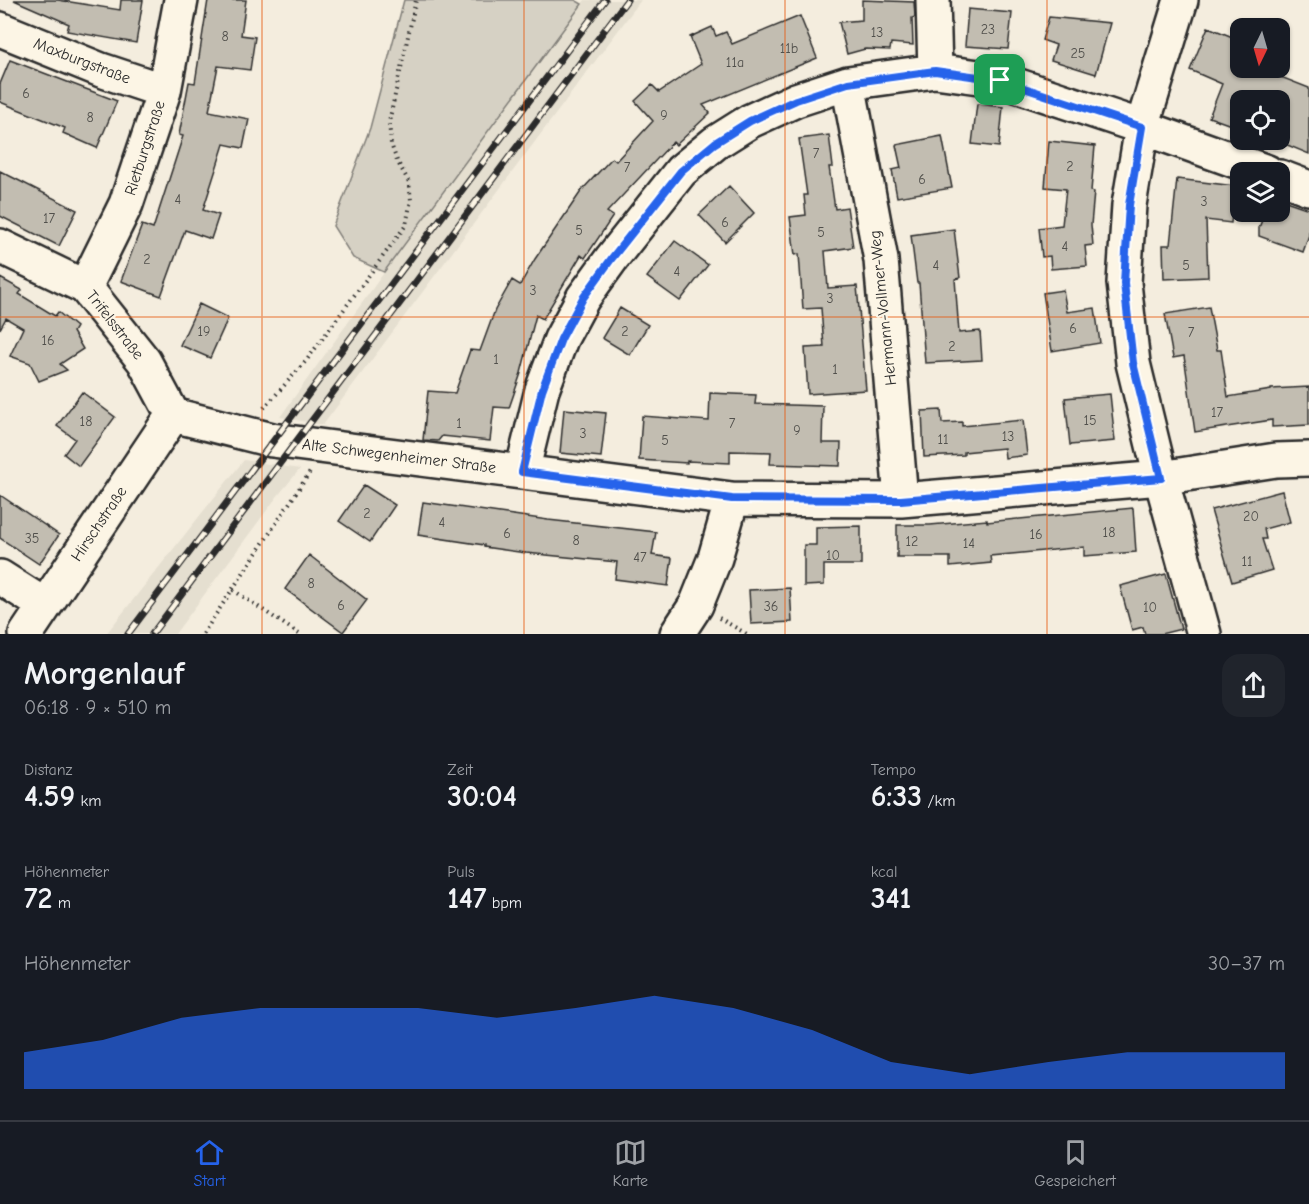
<!DOCTYPE html>
<html lang="de">
<head>
<meta charset="utf-8">
<style>
  :root { --surface:#171b24; --page:#20242c; --text:#f1f3f6; --muted:#9ea1a6; --line:#363941; --accent:#2563eb }
  body { margin:0; font-family:"Comic Neue",sans-serif; background:var(--page); color:var(--text); height:100vh; display:flex; flex-direction:column; font-size:22px; white-space:nowrap }
  * { box-sizing:border-box; margin:0 }
  p { font-size:20px; color:var(--muted) }
  .icon { flex:none; width:33px; height:33px; fill:none; stroke:currentColor; stroke-width:2; stroke-linecap:round; stroke-linejoin:round }
  .map { position:relative; height:634px; overflow:hidden }
  .side { display:flex; flex-direction:column; background:var(--surface); flex:1 }
  .side>* { flex:none }
  .needle { width:39px; rotate:185deg }
  .controls { position:absolute; left:1230px; top:18px; display:grid; gap:12px }
  .controls a { display:grid; place-items:center; width:60px; height:60px; border-radius:12px; background:var(--surface); box-shadow:0 2px 4px #0004; font-size:30px }
  .pin { position:absolute; display:grid; place-items:center; width:51px; height:51px; color:#fff; margin:-26px; border-radius:12px; box-shadow:0 3px 9px #0006 }
  .round { display:grid; place-items:center; flex:none; width:63px; height:63px; border-radius:18px; background:var(--page) }
  .summary { display:flex; align-items:center; justify-content:space-between; height:102px; padding:0 24px }
  h1 { font-size:33px; font-weight:700; line-height:45px }
  .figures { display:grid; grid-template-columns:repeat(3,1fr); gap:9px; height:102px; padding:6px 24px }
  .figures div { display:grid; align-content:center }
  .figures b { font-size:30px; font-weight:700 }
  .figures small { font-size:16px; font-weight:400 }
  .figures p { font-size:16px }
  .chart { height:168px; padding:12px 24px }
  .chart p { display:flex; justify-content:space-between }
  .chart svg { width:100%; height:108px; margin-top:6px; fill:var(--accent); opacity:.7 }
  .tab-bar { display:flex; justify-content:space-around; align-items:center; height:84px; border-top:2px solid var(--line); background:var(--surface); font-size:16px; color:var(--muted) }
  .tab-bar a { display:grid; justify-items:center; gap:3px }
  .tab-bar .active { color:var(--accent) }
  .map>svg:first-child { display:block }
  .built { fill:#e5dfd0 }
  .green { fill:#d6d1c4; stroke:#807e78; stroke-width:1.5 }
  .building { fill:#c2bdb1; stroke:#2b2b2b; stroke-width:1.5 }
  .lines { fill:none; stroke-linecap:round; stroke-linejoin:round }
  .minor-casing { stroke:#2b2b2b; stroke-width:38 }
  .path { stroke:#2b2b2b; stroke-width:4; stroke-dasharray:1.5 4.5; stroke-linecap:butt }
  .minor { stroke:#fcf5e5; stroke-width:33 }
  .rail-casing { stroke:#2b2b2b; stroke-width:7 }
  .rail { stroke:#fcf5e5; stroke-width:4.5; stroke-dasharray:14; stroke-linecap:butt }
  .route-casing { stroke:#fff; stroke-width:12 }
  .route { stroke:#2563eb; stroke-width:8 }
  .grid { fill:none; stroke:#e8590c; stroke-width:1.5; stroke-opacity:0.55 }
  .labels { text-anchor:middle; dominant-baseline:central; stroke-width:4.5; stroke-linejoin:round; paint-order:stroke }
  .number-label { font-size:14px; fill:#51504c }
  .street-label { font-size:16px; fill:#2b2b2b; stroke:#fcf5e5 }
</style>
</head>
<body>
<div class="map">
<svg width="1309" height="634" viewBox="0 0 1309 634">
  <rect width="100%" height="100%" fill="#f4edde"/>
  <filter id="ink" filterUnits="userSpaceOnUse"><feTurbulence type="fractalNoise" baseFrequency=".0167" numOctaves="2"/><feDisplacementMap in="SourceGraphic" scale="12" xChannelSelector="R" yChannelSelector="G"/><feConvolveMatrix kernelMatrix="1 2 1 2 8 2 1 2 1" color-interpolation-filters="sRGB"/></filter>
  <g filter="url(#ink)">
    <!-- built -->
    <path class="built" d="M 585,0 L 641,0 L 323,425 L 280,417 L 473,149 Z
      M 244,460 L 300,469 L 276,498 L 175,634 L 106,634 Z"/>
    <!-- green -->
    <path class="green" d="M 404,0 L 575,0 L 582,4 L 384,272 L 353,258 L 333,226 L 370,128 Z"/>
    <!-- building -->
    <path class="building" d="M 14,0 L 58,0 L 120,10 L 121,0 L 143,0 L 136,43 L 67,31 L 69,24 Z
      M 208,0 L 246,0 L 241,35 L 255,37 L 250,70 L 218,66 L 209,111 L 249,119 L 243,148 L 224,144 L 203,210 L 219,215 L 211,239 L 185,230 L 161,296 L 121,281 L 142,225 L 153,229 L 183,136 L 179,135 L 189,82 L 195,83 Z
      M 862,0 L 914,2 L 915,17 L 912,18 L 913,45 L 891,43 L 890,50 L 865,49 L 847,54 L 839,22 L 862,20 Z
      M 968,9 L 1012,13 L 1008,49 L 965,46 Z
      M 800,16 L 817,58 L 703,105 L 710,113 L 676,145 L 673,142 L 607,212 L 613,216 L 585,258 L 581,255 L 543,319 L 536,315 L 521,373 L 509,408 L 494,407 L 490,441 L 442,436 L 438,441 L 423,440 L 428,391 L 455,393 L 470,350 L 480,351 L 495,310 L 512,280 L 520,285 L 535,259 L 582,190 L 612,158 L 616,161 L 653,121 L 635,101 L 652,85 L 659,92 L 701,64 L 690,37 L 712,27 L 716,36 L 726,32 L 732,44 Z
      M 1049,17 L 1110,23 L 1096,74 L 1051,60 L 1056,45 L 1042,40 Z
      M 1208,27 L 1240,40 L 1240,68 L 1258,68 L 1309,88 L 1309,154 L 1280,142 L 1280,100 L 1240,100 L 1240,126 L 1232,123 L 1231,125 L 1209,117 L 1222,84 L 1190,70 Z
      M 10,60 L 117,101 L 97,148 L 63,133 L 65,128 L 0,102 L 0,84 Z
      M 977,104 L 1003,107 L 999,147 L 972,144 Z
      M 829,135 L 833,167 L 829,167 L 835,209 L 847,207 L 853,247 L 825,251 L 828,288 L 857,286 L 866,390 L 808,394 L 805,348 L 824,347 L 821,308 L 803,309 L 799,254 L 795,255 L 790,217 L 806,215 L 804,195 L 807,195 L 799,139 Z
      M 942,136 L 952,188 L 897,197 L 892,170 L 901,168 L 896,145 Z
      M 1049,141 L 1095,146 L 1091,191 L 1094,192 L 1091,225 L 1093,245 L 1085,246 L 1087,266 L 1051,269 L 1050,256 L 1042,257 L 1039,228 L 1062,225 L 1066,189 L 1045,187 Z
      M 0,171 L 77,210 L 59,246 L 0,216 Z
      M 1177,179 L 1235,186 L 1231,223 L 1206,220 L 1208,277 L 1164,279 L 1163,245 L 1170,245 Z
      M 729,186 L 754,213 L 725,242 L 699,215 Z
      M 1280,199 L 1309,209 L 1309,235 L 1303,252 L 1259,236 L 1259,228 L 1265,212 L 1280,212 Z
      M 954,229 L 960,278 L 955,279 L 959,333 L 980,331 L 982,360 L 925,363 L 919,283 L 917,283 L 911,235 Z
      M 675,241 L 708,265 L 680,301 L 647,277 Z
      M 0,278 L 22,290 L 19,294 L 55,316 L 58,312 L 76,327 L 73,332 L 83,349 L 60,364 L 67,370 L 39,381 L 30,363 L 10,356 L 23,328 L 6,318 L 0,329 Z
      M 1063,290 L 1067,312 L 1095,308 L 1100,343 L 1052,351 L 1043,293 Z
      M 199,304 L 228,318 L 210,358 L 180,345 Z
      M 1209,307 L 1217,350 L 1221,350 L 1228,397 L 1271,390 L 1271,389 L 1309,387 L 1309,425 L 1272,427 L 1272,420 L 1195,432 L 1184,356 L 1173,358 L 1165,314 Z
      M 620,308 L 648,325 L 630,355 L 602,338 Z
      M 82,392 L 115,417 L 79,466 L 64,454 L 75,439 L 57,426 Z
      M 710,393 L 756,395 L 755,404 L 823,406 L 822,443 L 841,443 L 840,466 L 770,464 L 771,452 L 730,451 L 730,463 L 687,461 L 687,463 L 639,460 L 642,416 L 709,421 Z
      M 1110,394 L 1115,441 L 1070,445 L 1065,398 Z
      M 564,409 L 606,413 L 601,457 L 560,453 Z
      M 941,410 L 942,423 L 962,422 L 962,426 L 1023,420 L 1027,455 L 1005,458 L 1004,448 L 964,452 L 964,455 L 924,457 L 922,411 Z
      M 364,485 L 395,505 L 370,542 L 339,521 Z
      M 1282,491 L 1290,522 L 1264,529 L 1266,539 L 1262,539 L 1272,570 L 1232,582 L 1211,510 Z
      M 0,495 L 59,535 L 39,564 L 0,538 Z
      M 423,502 L 548,520 L 656,532 L 652,555 L 672,558 L 668,586 L 615,579 L 617,562 L 526,553 L 484,547 L 484,545 L 418,535 Z
      M 1133,508 L 1136,552 L 1084,556 L 1084,547 L 990,556 L 991,563 L 950,567 L 950,557 L 897,557 L 897,525 L 930,525 L 987,520 L 987,522 Z
      M 861,526 L 861,565 L 824,565 L 824,585 L 804,586 L 804,545 L 816,545 L 816,527 Z
      M 309,555 L 367,600 L 343,632 L 285,589 Z
      M 1166,574 L 1181,629 L 1161,634 L 1145,634 L 1143,627 L 1132,630 L 1120,586 Z
      M 790,588 L 792,622 L 751,624 L 749,590 Z"/>
    <g class="lines">
      <defs>
        <path id="minor" d="M 933,0 L 935,71
          M 1181,0 L 1142,127 L 1129,205 L 1124,283 L 1133,363 L 1161,478 L 1204,634
          M 0,29 L 101,70 L 164,91
          M 848,83 L 881,260 L 901,500
          M 1280,177 L 1309,188
          M 0,246 L 85,287 L 144,361 L 173,415
          M 85,287 L 126,204 L 164,91 L 181,0
          M 173,415 L 272,440 L 732,499 L 901,500 L 1161,478 L 1276,460 L 1309,459
          M 522,472 L 542,390 L 561,339 L 583,298 L 612,258 L 681,171 L 715,143 L 750,121 L 796,100 L 848,83 L 935,71 L 1001,80 L 1142,127 L 1267,172
          M 0,577 L 44,605
          M 26,634 L 173,415
          M 677,634 L 696,605 L 715,558 L 732,499"/>
      </defs>
      <!-- minor casing -->
      <use href="#minor" class="minor-casing"/>
      <!-- path -->
      <path class="path" d="M 264,408 L 306,361 L 406,225 L 411,200 L 409,182 L 397,161 L 391,144 L 389,122 L 416,0
        M 233,590 L 299,634
        M 719,618 L 747,634
        M 203,634 L 310,472"/>
      <!-- minor -->
      <use href="#minor" class="minor"/>
      <defs>
        <path id="rail" d="M 128,634 L 605,0
          M 152,634 L 627,0"/>
      </defs>
      <!-- rail casing -->
      <use href="#rail" class="rail-casing"/>
      <!-- rail -->
      <use href="#rail" class="rail"/>
    </g>
  </g>
  <g class="lines" filter="url(#ink)">
    <defs>
      <path id="route" d="M 935,71 L 1000,80 L 1142,127 L 1129,205 L 1124,283 L 1133,363 L 1161,478 L 901,500 L 732,499 L 522,472 L 542,390 L 561,339 L 583,298 L 612,258 L 681,171 L 715,143 L 750,121 L 796,100 L 848,83 Z"/>
    </defs>
    <!-- route casing -->
    <use href="#route" class="route-casing"/>
    <!-- route -->
    <use href="#route" class="route"/>
  </g>
  <!-- grid -->
  <path class="grid" d="M 262,0 L 262,634M 524,0 L 524,634M 785,0 L 785,634M 1047,0 L 1047,634M 0,317 L 1309,317"/>
  <g class="labels">
    <!-- number labels -->
    <g class="number-label">
      <text x="988" y="29">23</text>
      <text x="877" y="32">13</text>
      <text x="225" y="36">8</text>
      <text x="789" y="48">11b</text>
      <text x="1078" y="53">25</text>
      <text x="735" y="62">11a</text>
      <text x="26" y="93">6</text>
      <text x="664" y="115">9</text>
      <text x="90" y="117">8</text>
      <text x="816" y="153">7</text>
      <text x="1070" y="166">2</text>
      <text x="627" y="167">7</text>
      <text x="922" y="179">6</text>
      <text x="178" y="199">4</text>
      <text x="1204" y="201">3</text>
      <text x="49" y="218">17</text>
      <text x="725" y="222">6</text>
      <text x="579" y="230">5</text>
      <text x="821" y="232">5</text>
      <text x="1065" y="246">4</text>
      <text x="147" y="259">2</text>
      <text x="936" y="265">4</text>
      <text x="1186" y="265">5</text>
      <text x="677" y="271">4</text>
      <text x="533" y="290">3</text>
      <text x="830" y="298">3</text>
      <text x="1073" y="328">6</text>
      <text x="204" y="331">19</text>
      <text x="625" y="331">2</text>
      <text x="1191" y="332">7</text>
      <text x="48" y="340">16</text>
      <text x="952" y="346">2</text>
      <text x="496" y="359">1</text>
      <text x="835" y="369">1</text>
      <text x="1217" y="412">17</text>
      <text x="1090" y="420">15</text>
      <text x="86" y="421">18</text>
      <text x="459" y="423">1</text>
      <text x="732" y="423">7</text>
      <text x="797" y="430">9</text>
      <text x="583" y="433">3</text>
      <text x="1008" y="436">13</text>
      <text x="943" y="439">11</text>
      <text x="665" y="440">5</text>
      <text x="367" y="513">2</text>
      <text x="1251" y="516">20</text>
      <text x="442" y="522">4</text>
      <text x="1109" y="532">18</text>
      <text x="507" y="533">6</text>
      <text x="1036" y="534">16</text>
      <text x="32" y="538">35</text>
      <text x="576" y="540">8</text>
      <text x="912" y="541">12</text>
      <text x="969" y="543">14</text>
      <text x="833" y="555">10</text>
      <text x="640" y="557">47</text>
      <text x="1247" y="561">11</text>
      <text x="311" y="583">8</text>
      <text x="341" y="605">6</text>
      <text x="771" y="606">36</text>
      <text x="1150" y="607">10</text>
    </g>
    <!-- street labels -->
    <g class="street-label">
      <text transform="translate(82 61) rotate(21)">Maxburgstraße</text>
      <text transform="translate(145 148) rotate(-72)">Rietburgstraße</text>
      <text transform="translate(883 308) rotate(-96)">Hermann-Vollmer-Weg</text>
      <text transform="translate(115 325) rotate(52)">Trifelsstraße</text>
      <text transform="translate(399 456) rotate(7)">Alte Schwegenheimer Straße</text>
      <text transform="translate(99 524) rotate(-56)">Hirschstraße</text>
    </g>
  </g>
</svg>
<div class="controls">
<a><svg class="needle" viewBox="-14 -14 28 28"><path d="M0-13l5 13h-10z" fill="#e53935"/><path d="M0 13l5-13h-10z" fill="#9ea1a6"/></svg></a>
<a><svg class="icon" aria-label="locate" viewBox="0 0 24 24"><circle cx="12" cy="12" r="6"/><path d="M12 2v4M12 18v4M2 12h4M18 12h4"/></svg></a>
<a><svg class="icon" aria-label="layers" viewBox="0 0 24 24"><path d="M12 4l9 5-9 5-9-5zM3 14l9 5 9-5"/></svg></a>
</div>
<div class="pin" style="left:1000px;top:80px;background:#1e9e55"><svg class="icon" aria-label="arrive" viewBox="0 0 24 24"><path d="M6 21V4h12l-3 4 3 4H6"/></svg></div>
</div>
<section class="side">
<div class="summary"><div><h1>Morgenlauf</h1><p>06:18 · 9 × 510 m</p></div><a class="round"><svg class="icon" aria-label="share" viewBox="0 0 24 24"><path d="M12 15V3M7 8l5-5 5 5M5 13v7h14v-7"/></svg></a></div>
<div class="figures">
<div><p>Distanz</p><b>4.59<small> km</small></b></div>
<div><p>Zeit</p><b>30:04</b></div>
<div><p>Tempo</p><b>6:33<small> /km</small></b></div>
</div>
<div class="figures">
<div><p>Höhenmeter</p><b>72<small> m</small></b></div>
<div><p>Puls</p><b>147<small> bpm</small></b></div>
<div><p>kcal</p><b>341</b></div>
</div>
<div class="chart"><p><span>Höhenmeter</span>30–37 m</p>
<svg viewBox="0 0 160 44" preserveAspectRatio="none"><path d="M0 44V29L10 24L20 15L30 11L40 11L50 11L60 15L70 11L80 6L90 11L100 20L110 33L120 38L130 33L140 29L150 29L160 29V44z"/></svg>
</div>
</section>
<nav class="tab-bar">
<a class="active"><svg class="icon" aria-label="home" viewBox="0 0 24 24"><path d="M3 11l9-7 9 7M6 9v11h12V9"/></svg>Start</a>
<a><svg class="icon" aria-label="map" viewBox="0 0 24 24"><path d="M3 6l6-2 6 2 6-2v14l-6 2-6-2-6 2zM9 4v14M15 6v14"/></svg>Karte</a>
<a><svg class="icon" aria-label="saved" viewBox="0 0 24 24"><path d="M7 4h10v16l-5-4-5 4z"/></svg>Gespeichert</a>
</nav>
</body>
</html>
